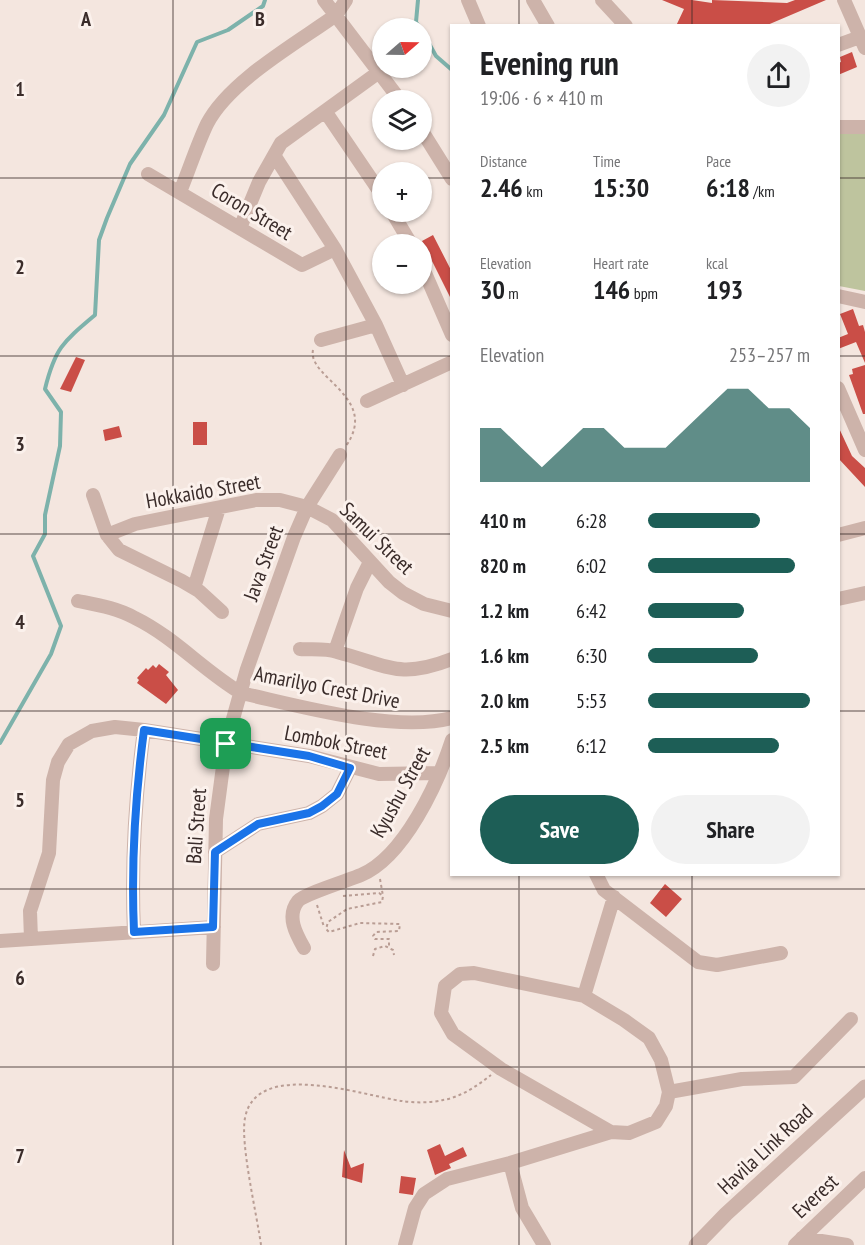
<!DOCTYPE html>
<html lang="en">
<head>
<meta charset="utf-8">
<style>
  :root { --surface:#fff; --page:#f2f2f2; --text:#202124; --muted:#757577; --accent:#1d5e56 }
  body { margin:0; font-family:"PT Sans Narrow",sans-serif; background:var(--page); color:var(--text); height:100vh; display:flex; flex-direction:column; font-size:22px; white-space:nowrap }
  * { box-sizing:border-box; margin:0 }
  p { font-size:20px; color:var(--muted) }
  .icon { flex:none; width:33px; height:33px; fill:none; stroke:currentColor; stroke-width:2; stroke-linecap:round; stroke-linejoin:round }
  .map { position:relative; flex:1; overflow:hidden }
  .drawer { position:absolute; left:450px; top:24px; width:390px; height:852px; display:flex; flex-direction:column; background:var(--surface); border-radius:0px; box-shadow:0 2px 4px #0004 }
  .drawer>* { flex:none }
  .needle { width:39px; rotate:70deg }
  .tools { position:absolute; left:372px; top:18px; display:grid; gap:12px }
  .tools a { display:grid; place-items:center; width:60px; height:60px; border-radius:50%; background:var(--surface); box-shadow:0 2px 4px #0004; font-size:30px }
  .pin { position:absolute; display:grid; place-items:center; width:51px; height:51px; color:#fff; margin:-26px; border-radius:12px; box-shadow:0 3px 9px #0006 }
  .round { display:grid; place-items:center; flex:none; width:63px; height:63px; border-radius:32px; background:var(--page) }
  .head { display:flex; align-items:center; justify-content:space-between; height:102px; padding:0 30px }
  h1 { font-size:33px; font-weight:700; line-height:45px }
  .stats { display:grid; grid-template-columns:repeat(3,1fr); gap:9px; height:102px; padding:6px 30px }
  .stats div { display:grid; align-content:center }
  .stats b { font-size:26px; font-weight:700 }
  .stats small { font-size:16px; font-weight:400 }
  .stats p { font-size:16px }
  .chart { height:168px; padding:12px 30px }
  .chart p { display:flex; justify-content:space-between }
  .chart svg { width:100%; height:108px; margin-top:6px; fill:var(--accent); opacity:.7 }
  .button { display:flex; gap:12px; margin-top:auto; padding:12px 30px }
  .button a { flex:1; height:69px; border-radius:36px; background:var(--accent); color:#fff; font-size:24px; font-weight:700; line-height:69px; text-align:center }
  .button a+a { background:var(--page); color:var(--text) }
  ul { padding:0 30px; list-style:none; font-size:20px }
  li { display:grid; grid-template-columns:96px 72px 1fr; align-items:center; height:45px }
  li i { height:15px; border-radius:8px; background:var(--accent) }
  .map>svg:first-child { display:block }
  .green { fill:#bec49e }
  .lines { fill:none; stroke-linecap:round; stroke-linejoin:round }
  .stream { stroke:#7db2ab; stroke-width:4 }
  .building { fill:#ca4e47 }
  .path { stroke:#b99d94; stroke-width:2; stroke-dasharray:3 3; stroke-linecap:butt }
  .minor { stroke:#cdb3aa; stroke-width:14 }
  .tertiary { stroke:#cdb3aa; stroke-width:15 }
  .route-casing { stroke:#fff; stroke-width:12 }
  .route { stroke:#1a73e8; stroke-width:8 }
  .grid { fill:none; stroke:#3a2c2a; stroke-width:1.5; stroke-opacity:0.55 }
  .labels { text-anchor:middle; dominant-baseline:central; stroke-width:6; stroke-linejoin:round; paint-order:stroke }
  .street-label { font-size:21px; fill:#3a2c2a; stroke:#fbf1ec }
  .grid-label { font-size:20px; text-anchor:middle; font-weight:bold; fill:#3a2c2a; stroke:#fbf1ec; stroke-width:6; stroke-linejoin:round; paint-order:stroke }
</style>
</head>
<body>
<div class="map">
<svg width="865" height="1245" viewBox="0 0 865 1245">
  <rect width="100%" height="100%" fill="#f4e6df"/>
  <!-- green -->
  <path class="green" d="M 839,132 L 865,132 L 865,291 L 839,286 Z"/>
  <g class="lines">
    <!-- stream -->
    <path class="stream" d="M 418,0 L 416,22 L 420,28
      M 422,31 L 436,56 L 452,70
      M 0,743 L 51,654 L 61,626 L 33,556 L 45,534 L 45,515 L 60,446 L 61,412 L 45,389 C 55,348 63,342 95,315 L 99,240 L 107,218 L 130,164 L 164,115 L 197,42 L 228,30 L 263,6 L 265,0"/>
  </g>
  <!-- building -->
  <path class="building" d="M 692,0 L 712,3 L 712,0 L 787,3 L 795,0 L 826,0 L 765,26 L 676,26 L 684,9 L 662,0 Z
    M 852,52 L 857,67 L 838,75 L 838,63 L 841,62 L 840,57 Z
    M 433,235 L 452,272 L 452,301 L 422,241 Z
    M 853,309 L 859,326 L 863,325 L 865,332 L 865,363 L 856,342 L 838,349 L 838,338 L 848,334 L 840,314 Z
    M 76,357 L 85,360 L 71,392 L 60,389 Z
    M 865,365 L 865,414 L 863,414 L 849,375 L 853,374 L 852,369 Z
    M 193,422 L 207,422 L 207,445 L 193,445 Z
    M 119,426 L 122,437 L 105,441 L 103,430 Z
    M 838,426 L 852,456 L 865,468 L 865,487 L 838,458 Z
    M 159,664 L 169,672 L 166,675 L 178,690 L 166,704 L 137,683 L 139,680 L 137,678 L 146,668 L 148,670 L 153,665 L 156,668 Z
    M 665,884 L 682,899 L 666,917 L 650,903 Z
    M 440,1144 L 445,1156 L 463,1147 L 467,1156 L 449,1164 L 451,1168 L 435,1175 L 427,1150 Z
    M 344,1150 L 351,1168 L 364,1163 L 362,1183 L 342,1177 Z
    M 401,1176 L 416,1178 L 413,1195 L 399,1193 Z"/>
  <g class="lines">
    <!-- path -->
    <path class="path" d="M 313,350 C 307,378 380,397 346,446
      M 380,879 L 383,896
      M 343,896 L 379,893 L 383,896 L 382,902 L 347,909 L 328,922 L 326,929 L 329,932 L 360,923 L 400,924 L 399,931 L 376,932 L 373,936 L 375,939 L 389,939 L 389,947
      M 317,905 L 324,927
      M 373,956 L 375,949 L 385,946 L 393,950 L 394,955
      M 261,1245 C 257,1215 240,1144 245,1118 C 256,1058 364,1096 402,1101 C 414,1103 431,1103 443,1100 C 461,1097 477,1086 491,1075"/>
    <!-- minor -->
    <path class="minor" d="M 324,0 L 400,100
      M 468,0 L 479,26
      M 533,0 L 548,26
      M 602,0 L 626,26
      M 844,0 L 865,48
      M 838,45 L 860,37
      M 325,111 L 382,195
      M 838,127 L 865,127
      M 422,131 L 452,179
      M 274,155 L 335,249 L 376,325 L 403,385
      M 148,174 L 302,265 L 335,249
      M 180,192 C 189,170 197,145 207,124 C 229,81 297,43 336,15 L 346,0
      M 392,212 L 411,244
      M 240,228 L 259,182 L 281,143 L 379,72
      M 422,266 L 452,335
      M 838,296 L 865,302
      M 321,340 L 376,325
      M 838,388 L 865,450
      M 367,401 L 452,362
      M 93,495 L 107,535 L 119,550 L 182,581 L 199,591 L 222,612
      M 107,535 L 135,524 L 256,500 L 280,500 L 307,507 L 332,520 L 389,582 L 403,593 L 424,604 L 452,611
      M 838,535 L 865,528
      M 194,588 L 219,508
      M 838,599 L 865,593
      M 78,601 C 98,605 117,608 135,618 C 174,637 204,671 241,693 C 300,706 394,733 452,718
      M 300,649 C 311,650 326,648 337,652 C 387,665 398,680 452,659
      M 335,651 L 357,588 L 370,562
      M 215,852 L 258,824 L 309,813 L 322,806 L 337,794 L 350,768
      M 596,874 L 604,890 L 698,962 L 717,965 L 781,953
      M 134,932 C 131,864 135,798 144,730
      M 31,939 L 30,911 L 49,853 L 53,780 L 58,762 L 69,744 L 92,731 L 115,727 L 144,730 L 309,756 L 379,774 L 438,773
      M 0,941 L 214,927
      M 304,948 C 296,934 286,916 298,901 C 304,894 349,880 361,875 C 404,857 438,783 452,740
      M 213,964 L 216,819 L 226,744 L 247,669 L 294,537 L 307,507 L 340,455
      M 584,996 L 614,897
      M 669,1092 L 742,1079 L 794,1077 L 851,1019
      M 510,1163 L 522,1208 L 544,1245
      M 802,1238 L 847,1245
      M 405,1245 L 415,1208 L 424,1194 L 447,1179 L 510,1163 L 611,1132 L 629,1133 L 656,1122 L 666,1106 L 669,1092 L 661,1060 L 649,1038 L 624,1020 L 584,996 L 474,973 L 460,974 L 445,986 L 441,1013 L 453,1034 L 501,1069 L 611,1132
      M 795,1245 L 865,1178"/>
    <!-- tertiary -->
    <path class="tertiary" d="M 696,1245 L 726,1214 L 865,1087"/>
  </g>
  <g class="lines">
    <defs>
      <path id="route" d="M 144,730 L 309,756 L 350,768 L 337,794 L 322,806 L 309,813 L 258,824 L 215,852 L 213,927 L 134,932 C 131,864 135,798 144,730 Z"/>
    </defs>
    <!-- route casing -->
    <use href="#route" class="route-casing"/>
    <!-- route -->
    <use href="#route" class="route"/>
  </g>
  <!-- grid -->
  <path class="grid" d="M 173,0 L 173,1245M 346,0 L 346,1245M 519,0 L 519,26M 692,0 L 692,26M 0,178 L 382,178M 422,178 L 452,178M 838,178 L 865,178M 0,356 L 452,356M 838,356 L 865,356M 0,534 L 452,534M 838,534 L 865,534M 0,711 L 452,711M 838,711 L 865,711M 519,874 L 519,1245M 692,874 L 692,1245M 0,889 L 865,889M 0,1067 L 865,1067"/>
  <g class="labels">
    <!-- street labels -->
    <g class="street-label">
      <text transform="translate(252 211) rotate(31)">Coron Street</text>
      <text transform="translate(203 491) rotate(-10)">Hokkaido Street</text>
      <text transform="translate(377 538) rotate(44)">Samui Street</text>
      <text transform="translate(263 563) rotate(-70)">Java Street</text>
      <text transform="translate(327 687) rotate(11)">Amarilyo Crest Drive</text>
      <text transform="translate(336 742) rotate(11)">Lombok Street</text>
      <text transform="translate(400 792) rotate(-61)">Kyushu Street</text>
      <text transform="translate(196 826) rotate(-86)">Bali Street</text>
      <text transform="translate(765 1149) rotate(-43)">Havila Link Road</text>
      <text transform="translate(815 1196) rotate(-43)">Everest</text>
    </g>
  </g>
  <g class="grid-label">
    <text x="86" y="26">A</text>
    <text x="260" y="26">B</text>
    <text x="20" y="96">1</text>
    <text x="20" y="274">2</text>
    <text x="20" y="451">3</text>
    <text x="20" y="629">4</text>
    <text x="20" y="807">5</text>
    <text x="20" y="985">6</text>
    <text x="20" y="1163">7</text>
  </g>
</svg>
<div class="tools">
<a><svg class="needle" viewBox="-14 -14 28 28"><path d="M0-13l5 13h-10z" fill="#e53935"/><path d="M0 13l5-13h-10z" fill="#757577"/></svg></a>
<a><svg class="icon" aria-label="layers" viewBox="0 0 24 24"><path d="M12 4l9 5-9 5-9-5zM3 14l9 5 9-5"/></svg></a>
<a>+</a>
<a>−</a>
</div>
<div class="pin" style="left:226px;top:744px;background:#1e9e55"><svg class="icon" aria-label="arrive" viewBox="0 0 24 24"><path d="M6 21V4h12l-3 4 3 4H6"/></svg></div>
<section class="drawer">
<div class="head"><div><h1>Evening run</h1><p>19:06 · 6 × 410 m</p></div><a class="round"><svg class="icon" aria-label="share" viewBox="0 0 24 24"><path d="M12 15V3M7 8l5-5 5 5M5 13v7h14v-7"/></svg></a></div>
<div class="stats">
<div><p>Distance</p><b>2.46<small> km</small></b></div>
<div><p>Time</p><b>15:30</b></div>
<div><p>Pace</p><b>6:18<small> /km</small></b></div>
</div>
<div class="stats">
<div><p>Elevation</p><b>30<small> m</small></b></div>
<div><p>Heart rate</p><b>146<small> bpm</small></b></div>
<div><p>kcal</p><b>193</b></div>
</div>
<div class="chart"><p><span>Elevation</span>253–257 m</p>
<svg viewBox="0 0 160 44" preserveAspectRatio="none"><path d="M0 44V22L10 22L20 30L30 38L40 30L50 22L60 22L70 30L80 30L90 30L100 22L110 14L120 6L130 6L140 14L150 14L160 22V44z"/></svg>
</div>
<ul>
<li><b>410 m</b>6:28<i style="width:69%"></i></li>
<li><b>820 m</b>6:02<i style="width:91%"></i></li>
<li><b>1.2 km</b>6:42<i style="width:59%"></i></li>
<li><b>1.6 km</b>6:30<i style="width:68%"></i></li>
<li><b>2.0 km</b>5:53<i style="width:100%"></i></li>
<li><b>2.5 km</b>6:12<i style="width:81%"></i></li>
</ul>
<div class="button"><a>Save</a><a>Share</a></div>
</section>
</div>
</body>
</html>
